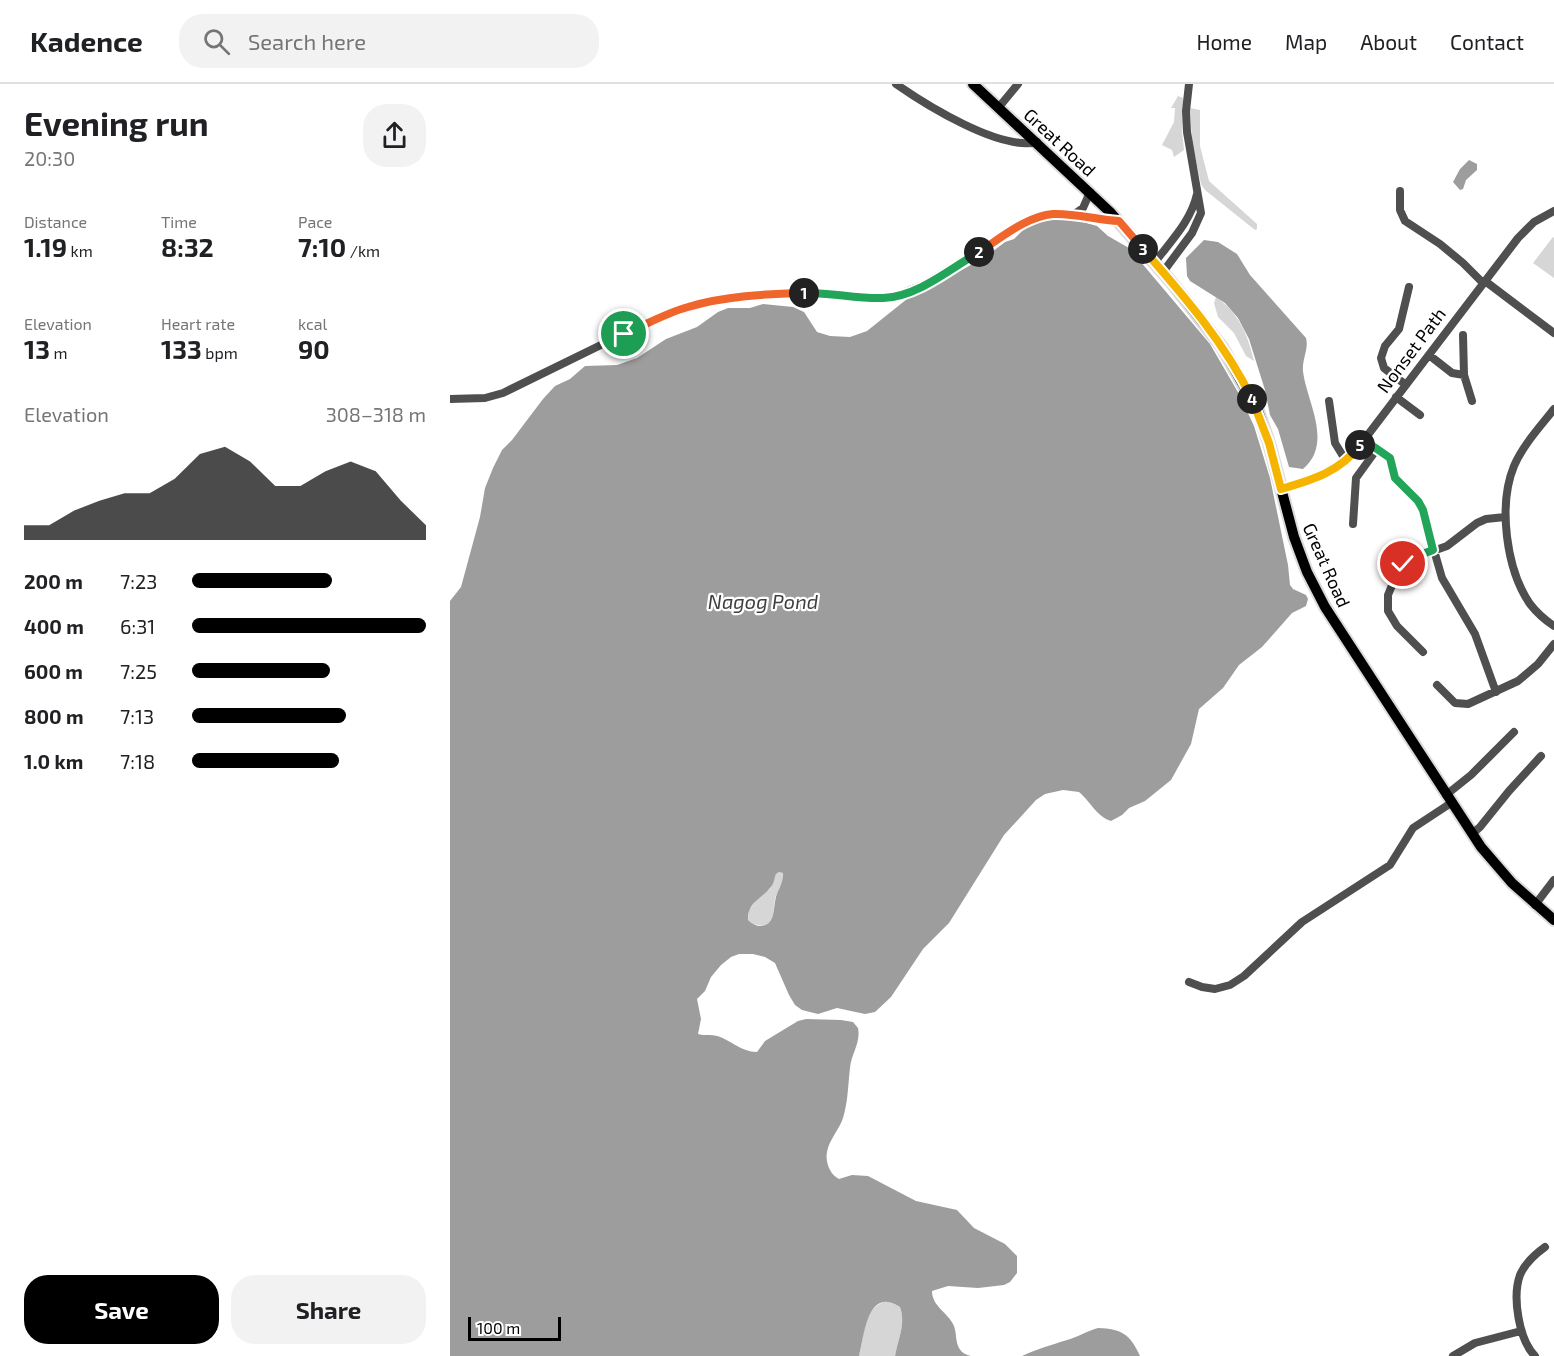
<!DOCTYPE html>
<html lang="en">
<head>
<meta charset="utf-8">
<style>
  :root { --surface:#fff; --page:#f2f2f2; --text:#202124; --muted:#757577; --line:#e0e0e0; --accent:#000 }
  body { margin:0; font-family:"Exo 2",sans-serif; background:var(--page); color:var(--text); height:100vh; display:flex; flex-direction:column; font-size:22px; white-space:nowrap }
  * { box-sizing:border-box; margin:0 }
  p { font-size:20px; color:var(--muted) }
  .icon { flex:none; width:33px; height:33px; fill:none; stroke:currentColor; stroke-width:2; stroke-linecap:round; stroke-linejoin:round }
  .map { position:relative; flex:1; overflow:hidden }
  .details { display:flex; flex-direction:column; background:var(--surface); width:450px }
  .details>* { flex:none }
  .scale { position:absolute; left:18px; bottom:15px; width:93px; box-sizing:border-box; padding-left:6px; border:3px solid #000; border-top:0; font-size:16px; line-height:21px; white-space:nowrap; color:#000; -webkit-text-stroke:4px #fff; paint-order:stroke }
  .pin { position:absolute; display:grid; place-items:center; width:51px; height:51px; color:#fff; margin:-26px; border:3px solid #fff; border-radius:50%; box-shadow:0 2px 6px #0007 }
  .km { position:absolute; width:30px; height:30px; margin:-15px; border-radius:50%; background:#222; color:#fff; font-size:16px; line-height:30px; text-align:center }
  .round { display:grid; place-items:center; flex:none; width:63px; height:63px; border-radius:24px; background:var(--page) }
  .head { display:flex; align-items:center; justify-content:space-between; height:102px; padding:0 24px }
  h1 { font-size:33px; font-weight:700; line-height:45px }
  .figures { display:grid; grid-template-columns:repeat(3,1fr); gap:9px; height:102px; padding:6px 24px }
  .figures div { display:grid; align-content:center }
  .figures b { font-size:26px; font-weight:700 }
  .figures small { font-size:16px; font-weight:400 }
  .figures p { font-size:16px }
  .chart { height:168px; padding:12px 24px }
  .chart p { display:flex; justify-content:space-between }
  .chart svg { width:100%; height:108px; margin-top:6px; fill:var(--accent); opacity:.7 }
  .button { display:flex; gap:12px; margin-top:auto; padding:12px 24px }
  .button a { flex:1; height:69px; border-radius:24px; background:var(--accent); color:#fff; font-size:24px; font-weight:700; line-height:69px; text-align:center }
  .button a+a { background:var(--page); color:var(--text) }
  ul { padding:0 24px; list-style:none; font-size:20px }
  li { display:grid; grid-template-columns:96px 72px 1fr; align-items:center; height:45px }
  li i { height:15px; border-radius:8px; background:var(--accent) }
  header { display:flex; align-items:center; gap:36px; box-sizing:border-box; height:84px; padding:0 30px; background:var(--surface); border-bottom:2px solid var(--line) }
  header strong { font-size:28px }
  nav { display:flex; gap:33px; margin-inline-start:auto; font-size:21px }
  .search { width:420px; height:54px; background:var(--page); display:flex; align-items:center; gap:15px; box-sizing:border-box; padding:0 21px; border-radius:24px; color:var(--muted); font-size:22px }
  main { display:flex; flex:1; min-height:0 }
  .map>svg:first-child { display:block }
  .green { fill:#d6d6d6 }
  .water { fill:#9d9d9d; fill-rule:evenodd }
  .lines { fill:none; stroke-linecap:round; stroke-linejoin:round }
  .major-casing { stroke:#dbdbdb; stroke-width:14 }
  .minor { stroke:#4f4f4f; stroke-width:8 }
  .major { stroke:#000; stroke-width:10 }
  .split-1-casing { stroke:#fff; stroke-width:12 }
  .split-2-casing { stroke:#fff; stroke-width:12 }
  .split-3-casing { stroke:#fff; stroke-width:12 }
  .split-4-casing { stroke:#fff; stroke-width:12 }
  .split-5-casing { stroke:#fff; stroke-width:12 }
  .split-6-casing { stroke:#fff; stroke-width:12 }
  .split-1 { stroke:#f0652b; stroke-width:8 }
  .split-2 { stroke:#22a559; stroke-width:8 }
  .split-3 { stroke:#f0652b; stroke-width:8 }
  .split-4 { stroke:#f5b400; stroke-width:8 }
  .split-5 { stroke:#f5b400; stroke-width:8 }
  .split-6 { stroke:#22a559; stroke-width:8 }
  .labels { text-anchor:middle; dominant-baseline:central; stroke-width:4.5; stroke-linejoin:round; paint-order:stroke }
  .street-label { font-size:18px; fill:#000; stroke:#fff }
  .water-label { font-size:20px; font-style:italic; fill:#3e3e3e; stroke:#fff }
</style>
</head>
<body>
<header>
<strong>Kadence</strong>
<div class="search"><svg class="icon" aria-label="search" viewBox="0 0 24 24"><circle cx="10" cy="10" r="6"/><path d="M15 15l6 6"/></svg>Search here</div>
<nav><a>Home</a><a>Map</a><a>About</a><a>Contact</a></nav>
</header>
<main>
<section class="details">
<div class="head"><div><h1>Evening run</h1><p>20:30</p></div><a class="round"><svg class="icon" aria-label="share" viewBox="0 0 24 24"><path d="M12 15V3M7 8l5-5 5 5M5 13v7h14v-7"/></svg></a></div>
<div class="figures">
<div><p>Distance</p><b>1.19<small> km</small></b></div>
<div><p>Time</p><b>8:32</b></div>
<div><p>Pace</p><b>7:10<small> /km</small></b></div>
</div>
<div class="figures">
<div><p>Elevation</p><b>13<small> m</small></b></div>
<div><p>Heart rate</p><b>133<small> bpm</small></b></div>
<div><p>kcal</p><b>90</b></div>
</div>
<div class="chart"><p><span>Elevation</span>308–318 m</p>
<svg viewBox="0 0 160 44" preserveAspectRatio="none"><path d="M0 44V38L10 38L20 32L30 28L40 25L50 25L60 19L70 9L80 6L90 12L100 22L110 22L120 16L130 12L140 16L150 28L160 38V44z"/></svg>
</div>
<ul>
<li><b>200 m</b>7:23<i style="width:60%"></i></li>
<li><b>400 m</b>6:31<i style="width:100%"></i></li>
<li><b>600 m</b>7:25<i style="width:59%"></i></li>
<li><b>800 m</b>7:13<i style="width:66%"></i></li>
<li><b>1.0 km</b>7:18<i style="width:63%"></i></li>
</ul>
<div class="button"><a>Save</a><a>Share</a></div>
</section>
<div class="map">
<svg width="1104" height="1272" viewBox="0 0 1104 1272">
  <rect width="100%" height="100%" fill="#fff"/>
  <!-- green -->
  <path class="green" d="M 728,12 L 733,14 L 732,47 L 734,66 L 724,73 L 722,66 L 712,61 L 724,38 L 725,24 L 721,24 Z
    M 740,24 L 750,26 L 750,62 L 759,97 L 807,140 L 807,145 L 805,146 L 755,106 L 751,100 L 742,58 Z
    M 1103,153 L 1104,154 L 1104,194 L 1083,179 Z
    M 766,213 C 789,229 798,251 804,277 L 796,272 L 784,249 L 768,233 L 764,219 Z
    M 329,788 L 333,789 L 333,796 L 325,814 L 323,831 L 320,838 L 314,842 L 302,840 L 298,836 L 299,826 L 308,814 L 320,805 L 326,790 Z
    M 438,1217 L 450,1223 C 456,1240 448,1255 445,1272 L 409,1272 C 414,1253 413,1221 438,1217 Z"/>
  <!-- water -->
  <path class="water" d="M 1019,76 L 1027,80 L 1027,86 L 1016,96 L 1013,105 L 1010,106 L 1003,98 L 1010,85 Z
    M 601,134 L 622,135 L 647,142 L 658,152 L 679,164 L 760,260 L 789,310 L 804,342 L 820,394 L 838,481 L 840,501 L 843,505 L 856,511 L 858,515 L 856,522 L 842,529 L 812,563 L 789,581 L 773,604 L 749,625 L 741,660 L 721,696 L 695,717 L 679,724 L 672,731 L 661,737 C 647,733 640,717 629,708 L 613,706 L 595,710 L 586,716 L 554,751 L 499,839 L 473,865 L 441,913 L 425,928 L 415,930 L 387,924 L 368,930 L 352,926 L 345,921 L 339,911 L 325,879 L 315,873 L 303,870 L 289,870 L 281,873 L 271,881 L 261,893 L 255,907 L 247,915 L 251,935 L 248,950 C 254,952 261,950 267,952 C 281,956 291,968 307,968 L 315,957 L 348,937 L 356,935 L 391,936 L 403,938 L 408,944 C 411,959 401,970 400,984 C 398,1001 398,1018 393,1034 C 389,1046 379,1056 377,1068 C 375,1078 380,1091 389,1095 L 402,1091 L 418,1092 L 466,1117 L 507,1126 L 524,1144 L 555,1160 L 567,1172 L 567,1189 L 560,1198 L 554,1201 L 528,1204 L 498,1202 L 482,1207 C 482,1222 497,1228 503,1240 C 507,1247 505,1257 509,1264 C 512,1269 516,1271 521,1272 L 445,1272 C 448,1255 456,1240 450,1223 C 417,1201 414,1253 409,1272 L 0,1272 L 0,517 L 11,503 L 30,433 L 35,404 L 43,384 L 52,366 L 62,356 L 93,315 L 105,302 L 120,295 L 135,282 L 167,281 L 187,274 L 216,255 L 247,243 L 268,228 L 278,224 L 300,224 L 313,220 L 343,223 L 354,228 L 367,248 L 380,252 L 400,253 L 417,247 L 457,215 L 534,174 L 555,158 L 564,155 L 572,147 L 586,138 ZM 329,788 L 333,789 C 334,798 328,805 326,813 C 323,823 326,841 311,842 C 306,842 302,840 298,836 C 297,819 311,815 320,804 C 324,800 324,795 326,790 Z
    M 754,156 L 768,158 L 787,170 L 800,191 L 856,254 C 859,265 852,275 853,287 C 856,316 884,359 853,385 L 839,383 L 828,345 L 820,331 L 815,306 L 799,255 L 788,234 L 775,219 L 740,197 L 737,192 L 736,174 Z
    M 648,1244 C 672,1245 680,1250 690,1272 L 572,1272 C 587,1265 601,1261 617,1256 C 628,1253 637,1247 648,1244 Z"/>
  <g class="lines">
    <defs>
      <path id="major" d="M 523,0 L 661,129 L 722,199 L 772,263 L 808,327 L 819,359 L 844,453 L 857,488 L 875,523 L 1031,763 L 1062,799 L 1104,836"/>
    </defs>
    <!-- major casing -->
    <use href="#major" class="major-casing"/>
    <!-- minor -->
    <path class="minor" d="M 446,0 C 476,21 550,67 587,58
      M 549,23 L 568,0
      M 950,107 L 950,126 L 955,137 L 990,160 L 1013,179 L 1033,199
      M 623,131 L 633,124 L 640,108
      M 705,178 C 721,157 741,137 747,110
      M 713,188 L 742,149 L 751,129 L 737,48 L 736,27 L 739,0
      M 1035,197 L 1104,249
      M 1013,251 L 1014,291 L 1022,317
      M 979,271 L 1002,289 L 1014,291
      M 956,301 L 934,284 L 931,274 L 935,262 L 949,245 L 959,203
      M 946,313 L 970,331
      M 0,315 L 35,314 L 53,309 L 157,258 L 236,223 L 264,217 L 328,210 L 373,209 L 426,214 L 443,213 L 475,200 L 565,145 L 590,133 L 612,130 L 669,137
      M 879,317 L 885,359 L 896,377
      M 1104,325 C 1090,343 1073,361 1064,382 C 1048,421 1056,485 1080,520 C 1087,529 1095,536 1104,542
      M 914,356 L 940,374 L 945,395 L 971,421 L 992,494 L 1025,550 L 1046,608
      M 831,405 L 879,388 L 901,373 L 1068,154 L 1084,138 L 1104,127
      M 903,440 L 906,394 L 927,365
      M 973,568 L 947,542 L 938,527 L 938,511 L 948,487 L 958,476 L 997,462 L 1027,439 L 1036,435 L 1055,433
      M 987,601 L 1005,619 L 1018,620 L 1068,597 L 1088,580 L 1104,560
      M 996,711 L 1021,691 L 1064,648
      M 1022,750 L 1030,743 L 1059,707 L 1091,672
      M 1085,821 L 1104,796
      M 739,898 L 752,903 L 765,905 L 780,901 L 794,892 L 852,838 L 940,781 L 963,744 L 1001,719
      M 1003,1272 L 1025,1259 L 1071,1247
      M 1085,1272 C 1069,1256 1062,1213 1070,1191 C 1075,1179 1084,1171 1095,1163"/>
    <!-- major -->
    <use href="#major" class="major"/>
  </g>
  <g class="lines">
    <defs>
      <path id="split-1" d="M 174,250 C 195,241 216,229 238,223 C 275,212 315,210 354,209"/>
      <path id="split-2" d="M 354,209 C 380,208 406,215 433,214 C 467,213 500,185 529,168"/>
      <path id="split-3" d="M 529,168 C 551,154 577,132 603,130 C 625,129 647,136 669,137 L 693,165"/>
      <path id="split-4" d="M 693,165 C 734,212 775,259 802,315"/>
      <path id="split-5" d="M 802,315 L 819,359 L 831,405 C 862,396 890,388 910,361"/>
      <path id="split-6" d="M 910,361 L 914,356 L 940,374 L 945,394 L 968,417 L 973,426 L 983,466 L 962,474 L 953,480"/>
    </defs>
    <!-- split-1 casing -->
    <use href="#split-1" class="split-1-casing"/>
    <!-- split-2 casing -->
    <use href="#split-2" class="split-2-casing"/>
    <!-- split-3 casing -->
    <use href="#split-3" class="split-3-casing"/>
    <!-- split-4 casing -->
    <use href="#split-4" class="split-4-casing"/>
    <!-- split-5 casing -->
    <use href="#split-5" class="split-5-casing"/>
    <!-- split-6 casing -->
    <use href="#split-6" class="split-6-casing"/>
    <!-- split-1 -->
    <use href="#split-1" class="split-1"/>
    <!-- split-2 -->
    <use href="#split-2" class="split-2"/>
    <!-- split-3 -->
    <use href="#split-3" class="split-3"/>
    <!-- split-4 -->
    <use href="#split-4" class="split-4"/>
    <!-- split-5 -->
    <use href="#split-5" class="split-5"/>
    <!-- split-6 -->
    <use href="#split-6" class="split-6"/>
  </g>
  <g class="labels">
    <!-- street labels -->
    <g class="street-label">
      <text transform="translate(610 58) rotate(43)">Great Road</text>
      <text transform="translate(961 266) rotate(-53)">Nonset Path</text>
      <text transform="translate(877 481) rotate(66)">Great Road</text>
    </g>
    <!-- water labels -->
    <g class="water-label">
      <text x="313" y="517">Nagog Pond</text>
    </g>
  </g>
</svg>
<div class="scale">100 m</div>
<div class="pin" style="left:174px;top:250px;background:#1e9e55"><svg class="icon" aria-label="arrive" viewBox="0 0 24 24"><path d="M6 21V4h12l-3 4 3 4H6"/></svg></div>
<div class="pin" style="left:953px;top:480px;background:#d93025"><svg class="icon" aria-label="check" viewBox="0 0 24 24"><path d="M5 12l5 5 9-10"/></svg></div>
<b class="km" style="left:354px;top:209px">1</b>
<b class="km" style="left:529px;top:168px">2</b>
<b class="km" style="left:693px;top:165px">3</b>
<b class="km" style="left:802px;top:315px">4</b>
<b class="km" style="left:910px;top:361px">5</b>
</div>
</main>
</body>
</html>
